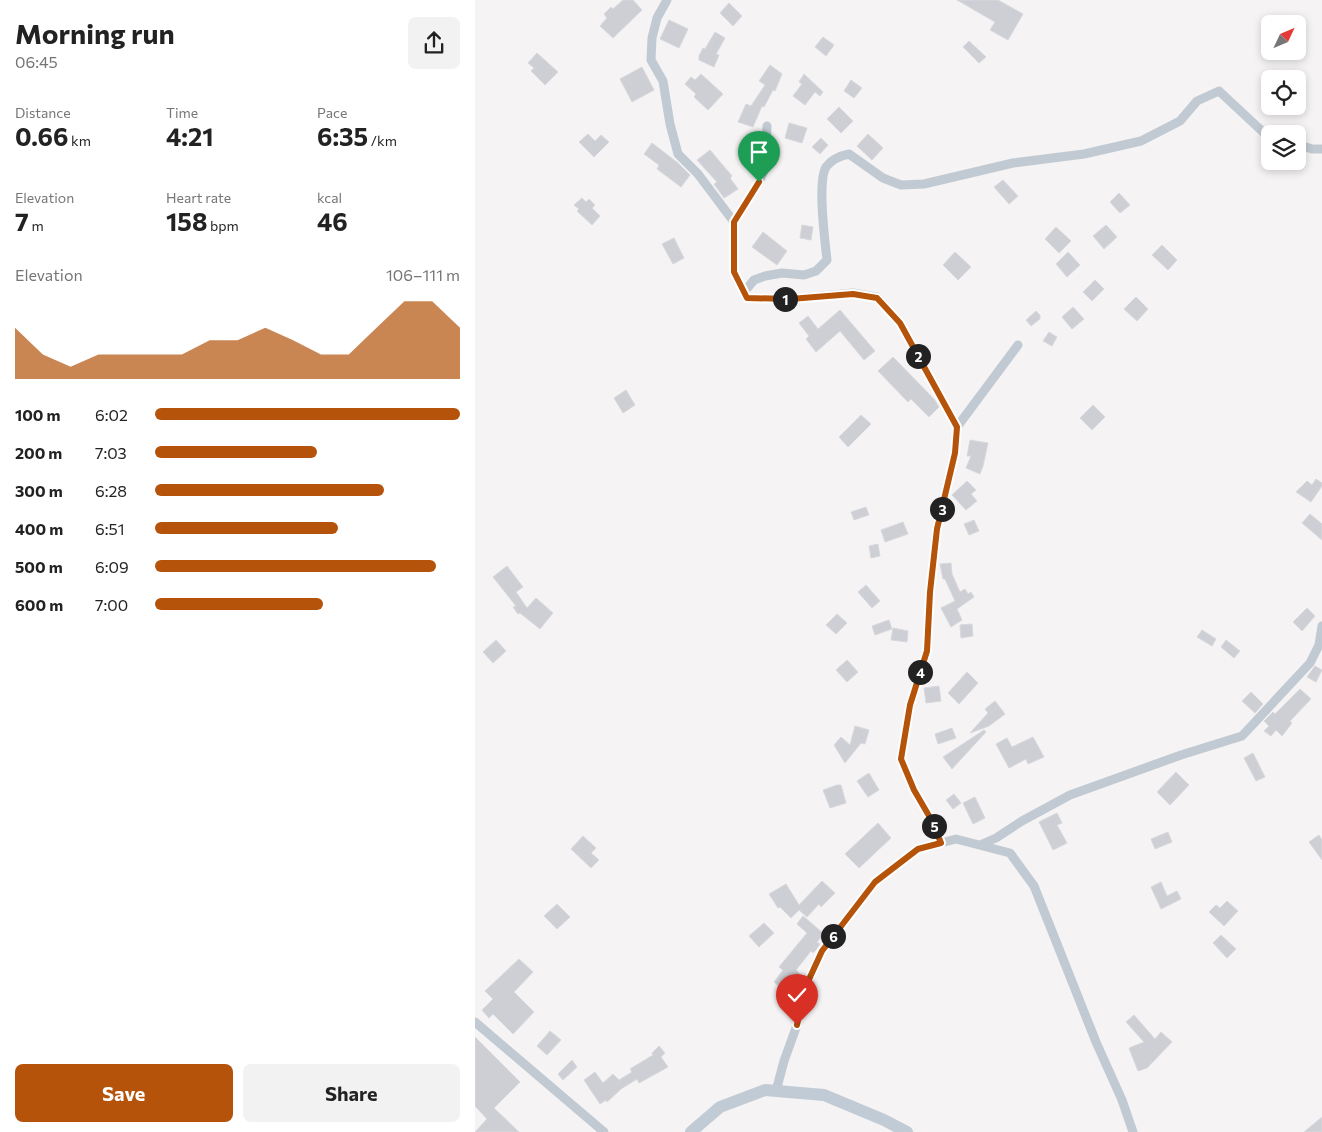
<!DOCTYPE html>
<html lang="en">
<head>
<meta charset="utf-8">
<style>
  :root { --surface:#fff; --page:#f2f2f2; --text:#222; --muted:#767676; --accent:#b45309 }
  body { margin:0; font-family:Commissioner,sans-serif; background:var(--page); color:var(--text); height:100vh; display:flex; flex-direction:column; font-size:19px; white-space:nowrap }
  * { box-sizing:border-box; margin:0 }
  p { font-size:16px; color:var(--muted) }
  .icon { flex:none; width:28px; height:28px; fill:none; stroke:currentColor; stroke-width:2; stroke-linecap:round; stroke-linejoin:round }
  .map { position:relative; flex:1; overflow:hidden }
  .side { display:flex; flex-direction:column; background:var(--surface); width:475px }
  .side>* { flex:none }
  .needle { width:32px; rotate:46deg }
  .controls { position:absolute; left:786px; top:15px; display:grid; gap:10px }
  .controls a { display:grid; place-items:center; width:45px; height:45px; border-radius:8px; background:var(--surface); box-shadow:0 2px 8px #0003; font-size:25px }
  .pin { position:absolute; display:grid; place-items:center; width:42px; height:42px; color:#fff; margin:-51px -21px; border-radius:50% 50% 50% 0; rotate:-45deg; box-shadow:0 0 5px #0007 }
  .pin .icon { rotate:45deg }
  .km { position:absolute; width:25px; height:25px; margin:-12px; border-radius:50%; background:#222; color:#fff; font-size:14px; line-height:25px; text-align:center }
  .round { display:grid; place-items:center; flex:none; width:52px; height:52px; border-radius:8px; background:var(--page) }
  .summary { display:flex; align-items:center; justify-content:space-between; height:85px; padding:0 15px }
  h1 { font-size:28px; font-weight:700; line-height:38px }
  .figures { display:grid; grid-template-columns:repeat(3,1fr); gap:8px; height:85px; padding:5px 15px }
  .figures div { display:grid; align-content:center }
  .figures b { font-size:25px; font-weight:700 }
  .figures small { font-size:14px; font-weight:400 }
  .figures p { font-size:14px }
  .chart { height:140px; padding:10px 15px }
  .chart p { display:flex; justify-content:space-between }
  .chart svg { width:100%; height:90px; margin-top:5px; fill:var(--accent); opacity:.7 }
  .cta { display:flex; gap:10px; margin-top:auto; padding:10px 15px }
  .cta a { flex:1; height:58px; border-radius:8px; background:var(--accent); color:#fff; font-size:20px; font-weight:700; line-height:58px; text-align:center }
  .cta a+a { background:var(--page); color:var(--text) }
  ul { padding:0 15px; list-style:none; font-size:16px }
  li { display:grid; grid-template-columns:80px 60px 1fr; align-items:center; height:38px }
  li i { height:12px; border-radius:6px; background:var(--accent) }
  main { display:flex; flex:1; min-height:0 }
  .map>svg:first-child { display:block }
  .building { fill:#cdcfd5; stroke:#d7d9de }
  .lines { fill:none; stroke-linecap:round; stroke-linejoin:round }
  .minor { stroke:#c1cad2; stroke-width:9 }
  .secondary { stroke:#c1cbd6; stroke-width:12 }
  .route-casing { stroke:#fff; stroke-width:10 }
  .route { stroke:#b45309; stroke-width:6 }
</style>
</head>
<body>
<main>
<section class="side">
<div class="summary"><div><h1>Morning run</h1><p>06:45</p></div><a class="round"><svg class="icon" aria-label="share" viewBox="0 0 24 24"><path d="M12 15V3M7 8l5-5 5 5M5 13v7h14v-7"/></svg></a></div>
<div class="figures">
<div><p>Distance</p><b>0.66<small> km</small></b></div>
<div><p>Time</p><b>4:21</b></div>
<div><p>Pace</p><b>6:35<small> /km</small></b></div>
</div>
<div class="figures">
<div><p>Elevation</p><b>7<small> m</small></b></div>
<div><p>Heart rate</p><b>158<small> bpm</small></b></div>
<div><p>kcal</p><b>46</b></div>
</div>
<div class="chart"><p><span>Elevation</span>106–111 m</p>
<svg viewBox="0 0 160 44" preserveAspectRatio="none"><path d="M0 44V19L10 32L20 38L30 32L40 32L50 32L60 32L70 25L80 25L90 19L100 25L110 32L120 32L130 19L140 6L150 6L160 19V44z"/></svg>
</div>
<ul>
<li><b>100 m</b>6:02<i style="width:100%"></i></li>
<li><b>200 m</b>7:03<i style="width:53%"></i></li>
<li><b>300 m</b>6:28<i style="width:75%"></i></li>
<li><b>400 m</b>6:51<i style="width:60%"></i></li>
<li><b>500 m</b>6:09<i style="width:92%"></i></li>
<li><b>600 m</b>7:00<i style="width:55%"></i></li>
</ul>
<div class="cta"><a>Save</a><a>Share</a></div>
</section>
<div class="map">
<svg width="847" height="1132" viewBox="0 0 847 1132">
  <rect width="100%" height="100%" fill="#f5f3f3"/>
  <!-- building -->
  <path class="building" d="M 148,0 L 158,0 L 167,10 L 138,38 L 125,26 L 132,18 L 129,14 L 136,7 L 138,9 Z
    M 482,0 L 523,0 L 548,14 L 533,40 L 515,30 L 520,22 Z
    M 254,3 L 267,16 L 258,26 L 245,13 Z
    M 194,20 L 213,29 L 204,48 L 185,39 Z
    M 240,32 L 250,38 L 241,54 L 244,55 L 239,67 L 224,60 L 224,56 L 228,48 L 230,49 Z
    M 348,37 L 359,45 L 351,56 L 340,47 Z
    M 494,41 L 511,57 L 504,63 L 488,47 Z
    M 62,53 L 83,72 L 70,85 L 56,71 L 59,68 L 53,63 Z
    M 295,65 L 307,74 L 300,91 L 298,90 L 289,107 L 287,106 L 278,127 L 263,122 L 271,104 L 276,106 L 290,85 L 284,81 Z
    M 167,67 L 179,90 L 157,102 L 145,79 Z
    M 226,74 L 248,94 L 233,110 L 219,97 L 221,94 L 210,84 L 216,77 L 220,80 Z
    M 329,74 L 348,92 L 345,96 L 340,92 L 330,105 L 318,96 L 327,84 L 324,82 Z
    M 376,80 L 387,88 L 379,98 L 369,91 Z
    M 364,107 L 378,121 L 366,133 L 352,119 Z
    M 314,123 L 332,128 L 327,143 L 310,138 Z
    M 113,134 L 120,141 L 126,135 L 134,142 L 119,157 L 104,142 Z
    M 393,134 L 408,148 L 397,160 L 382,146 Z
    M 346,138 L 353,145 L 345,154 L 337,147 Z
    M 177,143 L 203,163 L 215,175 L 206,187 L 182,169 L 184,165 L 169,154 Z
    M 235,150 L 257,176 L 255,178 L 263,189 L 249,198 L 239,184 L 242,182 L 222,160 Z
    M 528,180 L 543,196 L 534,204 L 519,187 Z
    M 644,193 L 655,205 L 645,213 L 635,202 Z
    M 107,198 L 111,202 L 114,199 L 120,205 L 117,208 L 125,216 L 117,225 L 102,211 L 104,209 L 99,205 Z
    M 327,225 L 338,227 L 336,240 L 325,238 Z
    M 631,225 L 642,237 L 629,249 L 618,236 Z
    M 581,227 L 596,241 L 584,253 L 570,239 Z
    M 288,232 L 312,251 L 302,265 L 277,247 Z
    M 199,238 L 209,258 L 198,264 L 187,244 Z
    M 687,245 L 702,260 L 693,270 L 677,255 Z
    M 480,252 L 496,267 L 483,280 L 468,265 Z
    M 593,252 L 605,265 L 592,277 L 581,264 Z
    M 620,280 L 629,289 L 617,301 L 608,292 Z
    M 661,297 L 673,309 L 662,321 L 649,309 Z
    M 598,307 L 609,319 L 597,329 L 587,317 Z
    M 365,310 L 400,351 L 389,360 L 365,331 L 341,352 L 331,339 L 334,336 L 324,323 L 333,316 L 343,329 Z
    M 561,311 L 565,315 L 565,319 L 556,326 L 551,320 Z
    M 574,332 L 582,337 L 577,346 L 568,341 Z
    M 418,357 L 459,399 L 464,407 L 454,417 L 436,399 L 433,402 L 403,371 Z
    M 151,390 L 160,405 L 148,413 L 139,398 Z
    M 618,405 L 630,417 L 617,430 L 605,418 Z
    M 386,415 L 396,424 L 373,447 L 364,437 Z
    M 495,440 L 513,443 L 508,466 L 505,474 L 491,468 L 496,456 L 492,456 Z
    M 841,479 L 847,483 L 847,486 L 836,502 L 821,492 L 832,481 L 837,485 Z
    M 492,481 L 501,490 L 496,494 L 502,501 L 491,510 L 477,495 Z
    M 391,507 L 394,515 L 379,520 L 376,512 Z
    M 835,514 L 847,524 L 847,540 L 827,523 Z
    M 499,520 L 504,531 L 494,535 L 489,524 Z
    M 428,522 L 433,534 L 410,542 L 406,530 Z
    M 403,544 L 405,556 L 396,558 L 394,546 Z
    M 476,563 L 477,574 L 485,592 L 490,589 L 493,594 L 496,592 L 499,597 L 482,609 L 487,620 L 476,627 L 466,608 L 480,601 L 470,579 L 468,579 L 465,564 Z
    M 32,566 L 48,587 L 41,592 L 52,608 L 61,598 L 78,613 L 65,629 L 45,613 L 43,614 L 38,607 L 41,606 L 18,577 Z
    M 391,585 L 405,601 L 397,608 L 383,592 Z
    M 832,608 L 840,616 L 827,631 L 818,622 Z
    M 362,614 L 372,623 L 361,634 L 351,625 Z
    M 414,620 L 417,629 L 400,635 L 397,626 Z
    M 497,624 L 498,636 L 486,638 L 485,625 Z
    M 418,628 L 433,631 L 432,642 L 416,640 Z
    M 727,630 L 741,639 L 737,646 L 722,637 Z
    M 21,640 L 31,651 L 18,663 L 8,652 Z
    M 751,640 L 765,651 L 759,658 L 746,647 Z
    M 372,660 L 383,672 L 372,682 L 361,670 Z
    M 840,666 L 847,670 L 841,682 L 832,677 Z
    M 492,672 L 503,683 L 484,704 L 473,693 Z
    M 464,686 L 466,701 L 451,703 L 449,688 Z
    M 825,689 L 836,699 L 815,721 L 817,723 L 807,736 L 801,730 L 796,736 L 789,731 L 794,726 L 789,721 L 798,712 L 800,714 Z
    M 776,692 L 788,704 L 780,713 L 767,701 Z
    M 520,701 L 530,714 L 514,726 L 495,733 L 513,713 L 510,709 Z
    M 380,726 L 394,730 L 390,744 L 386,743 L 370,763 L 359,745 L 366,737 L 375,745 Z
    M 477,728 L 481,738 L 463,744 L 460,734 Z
    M 509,730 L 511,732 L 477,769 L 468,757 Z
    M 558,737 L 569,757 L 553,764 L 551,759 L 534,768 L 521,744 L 532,738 L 537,747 Z
    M 778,753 L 790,777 L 781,781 L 769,758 Z
    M 701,772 L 714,785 L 695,805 L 682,792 Z
    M 394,773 L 404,790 L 393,797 L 382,781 Z
    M 362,785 L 366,785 L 371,803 L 355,808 L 348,790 Z
    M 479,794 L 486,803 L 478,809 L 471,800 Z
    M 500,797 L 510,818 L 498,824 L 488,803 Z
    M 582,813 L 587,823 L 582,825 L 592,843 L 578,850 L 564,822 Z
    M 403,823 L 416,838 L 384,868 L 370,854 Z
    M 693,832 L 697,842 L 680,849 L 676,839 Z
    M 844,835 L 847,840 L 847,860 L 834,842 Z
    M 108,836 L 121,848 L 116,853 L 124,860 L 116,868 L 96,849 Z
    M 347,881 L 360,893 L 346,907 L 344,904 L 332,917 L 324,910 L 316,918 L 305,907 L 303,908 L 294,894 L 311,884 L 324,905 Z
    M 686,882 L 692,896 L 702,891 L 706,899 L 686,909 L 676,887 Z
    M 752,901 L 763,911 L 749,926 L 734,912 L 741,905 L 745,908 Z
    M 82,904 L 95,917 L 82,929 L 69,916 Z
    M 328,916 L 349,934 L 342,942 L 345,944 L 341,950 L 338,953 L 336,951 L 321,970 L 326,975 L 312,993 L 299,982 L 308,970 L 304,967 L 332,933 L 322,924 Z
    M 289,923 L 299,933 L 284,947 L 274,936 Z
    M 746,935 L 761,949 L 752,958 L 738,943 Z
    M 44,959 L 58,972 L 39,992 L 59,1012 L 38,1034 L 18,1014 L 14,1018 L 7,1010 L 18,999 L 10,991 Z
    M 659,1015 L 680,1039 L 686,1032 L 697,1042 L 672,1068 L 663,1071 L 654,1048 L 669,1042 L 651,1022 Z
    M 75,1031 L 86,1040 L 72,1055 L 62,1046 Z
    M 0,1037 L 45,1082 L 19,1108 L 44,1132 L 0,1132 L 12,1119 L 0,1106 Z
    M 184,1046 L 190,1053 L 186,1057 L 193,1067 L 164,1083 L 162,1079 L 146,1089 L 132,1102 L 131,1100 L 125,1104 L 109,1080 L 120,1072 L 128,1083 L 138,1074 L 144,1080 L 157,1072 L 155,1069 L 178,1055 L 177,1053 Z
    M 97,1060 L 102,1067 L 88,1080 L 83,1074 Z
    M 847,1117 L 847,1132 L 829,1132 Z"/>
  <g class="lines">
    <!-- minor -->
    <path class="minor" d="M 192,0 L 182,18 L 177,38 L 176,60 L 188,81 L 195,124 L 203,154 L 223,174 L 259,222 L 259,272 L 272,298 L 315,299 L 378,293 L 402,297 L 425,323 L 482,427 L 480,453 L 462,529 L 455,592 L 452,651 L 435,705 L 426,759 L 439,790 L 457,821 L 466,843
      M 822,144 L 837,149 L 847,149
      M 259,222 L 284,182 L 290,168 L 292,126
      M 269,292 L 279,280 L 290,276 L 307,273 L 329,275 L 341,271 L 352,260 C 350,241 342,182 351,167 C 357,159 364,156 374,154 L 408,178 L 426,185 L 449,184 L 538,163 L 609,154 L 666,141 L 705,121 L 722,101 L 744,91 L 788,132 L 795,134
      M 482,427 L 543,345
      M 505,845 L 521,838 L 547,821 L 595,795 L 706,755 L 767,736 L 835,663 L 844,645 L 847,626
      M 0,1022 L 129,1132
      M 301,1091 L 309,1061 L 322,1025 L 330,988 L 347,951 L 400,882 L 443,849 L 481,839 L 535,853 L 559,886 L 621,1042 L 647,1100 L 658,1132"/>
    <!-- secondary -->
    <path class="secondary" d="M 216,1132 L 245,1107 L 290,1090 L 349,1095 L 409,1120 L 432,1132"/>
  </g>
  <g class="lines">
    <defs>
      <path id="route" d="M 284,182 L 259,222 L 259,272 L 272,298 L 315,299 L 378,294 L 402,298 L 425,323 L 482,427 L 480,453 L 462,529 L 455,592 L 452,651 L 435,705 L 426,759 L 439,790 L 457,821 L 466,843 L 443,849 L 400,882 L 347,951 L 330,988 L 322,1025"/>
    </defs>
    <!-- route casing -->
    <use href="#route" class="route-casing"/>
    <!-- route -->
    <use href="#route" class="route"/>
  </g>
</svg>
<div class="controls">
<a><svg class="needle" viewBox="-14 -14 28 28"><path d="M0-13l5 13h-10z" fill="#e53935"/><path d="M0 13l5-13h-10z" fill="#767676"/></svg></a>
<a><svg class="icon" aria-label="locate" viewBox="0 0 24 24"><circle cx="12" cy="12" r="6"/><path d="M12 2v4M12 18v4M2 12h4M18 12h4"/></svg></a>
<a><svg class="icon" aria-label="layers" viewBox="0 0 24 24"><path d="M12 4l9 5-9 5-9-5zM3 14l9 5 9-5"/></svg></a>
</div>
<div class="pin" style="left:284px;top:182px;background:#1e9e55"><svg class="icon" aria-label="arrive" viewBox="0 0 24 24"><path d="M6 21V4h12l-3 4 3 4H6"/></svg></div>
<div class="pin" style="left:322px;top:1025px;background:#d93025"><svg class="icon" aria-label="check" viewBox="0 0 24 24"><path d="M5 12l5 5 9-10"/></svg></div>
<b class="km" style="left:310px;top:299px">1</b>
<b class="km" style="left:443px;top:356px">2</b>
<b class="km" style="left:467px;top:509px">3</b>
<b class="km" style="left:445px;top:672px">4</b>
<b class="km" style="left:459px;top:826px">5</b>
<b class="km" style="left:358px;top:936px">6</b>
</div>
</main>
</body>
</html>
